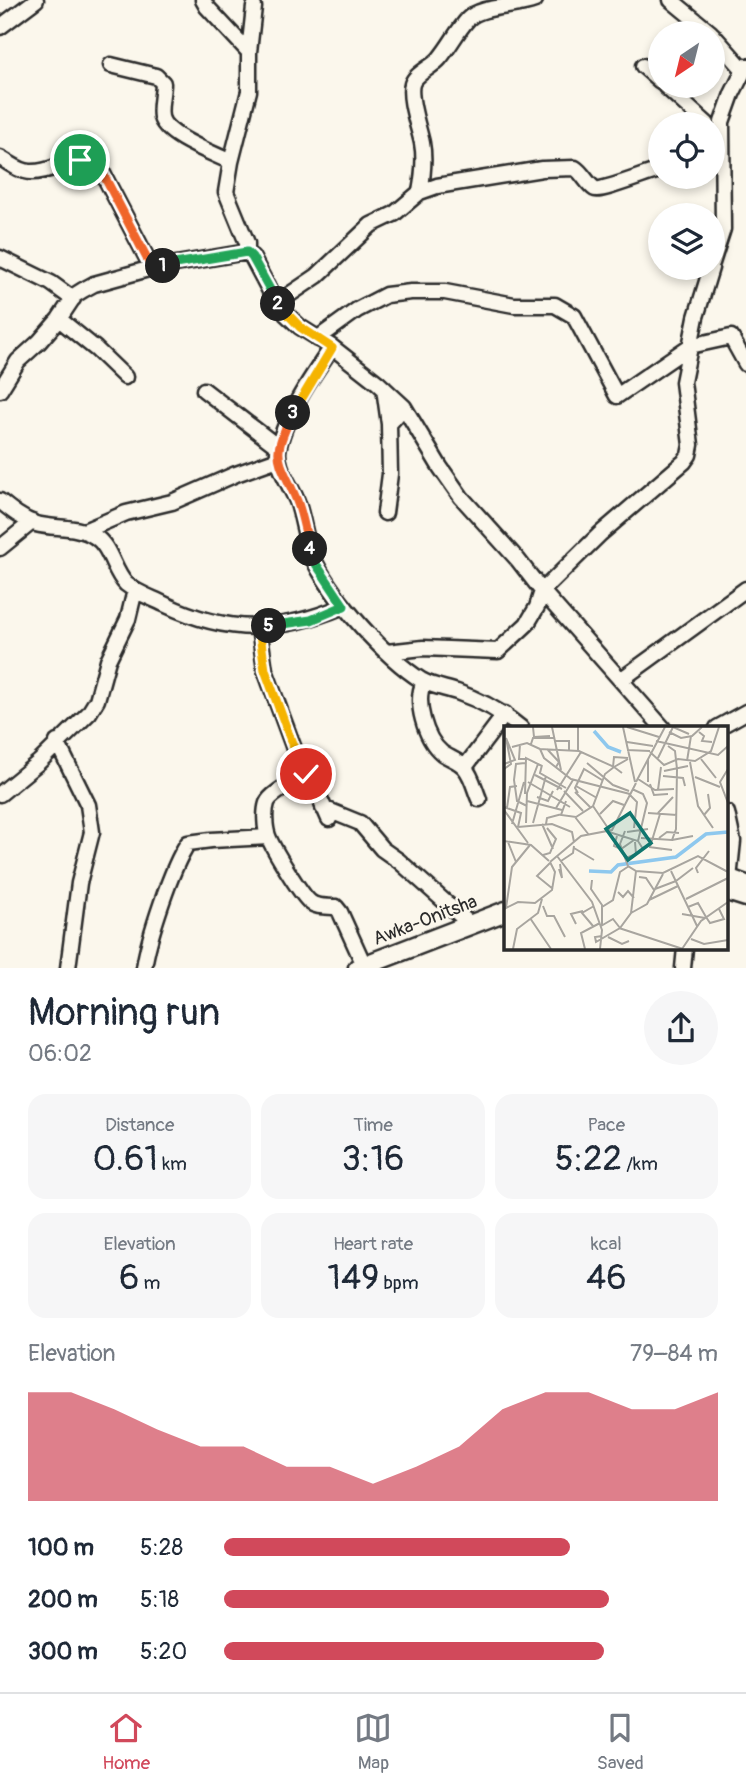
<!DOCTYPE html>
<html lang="en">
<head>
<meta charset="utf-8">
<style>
  :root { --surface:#fff; --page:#f6f6f7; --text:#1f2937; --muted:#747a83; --line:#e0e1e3; --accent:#d1495b }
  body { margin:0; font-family:Pangolin,sans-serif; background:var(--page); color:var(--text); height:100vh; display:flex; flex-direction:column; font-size:26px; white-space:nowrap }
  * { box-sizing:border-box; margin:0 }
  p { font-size:23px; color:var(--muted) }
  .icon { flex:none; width:38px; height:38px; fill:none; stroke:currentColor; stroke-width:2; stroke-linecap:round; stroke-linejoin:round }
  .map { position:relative; height:968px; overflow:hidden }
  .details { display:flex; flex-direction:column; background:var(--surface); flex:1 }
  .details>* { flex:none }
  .needle { width:46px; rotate:215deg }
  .buttons { position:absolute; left:648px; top:21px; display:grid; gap:14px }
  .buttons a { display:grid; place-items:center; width:77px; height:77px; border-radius:50%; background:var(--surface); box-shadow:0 4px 10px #0003; font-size:35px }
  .pin { position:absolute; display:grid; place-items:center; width:60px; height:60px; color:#fff; margin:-30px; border:4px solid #fff; border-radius:50%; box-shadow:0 2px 7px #0007 }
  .km { position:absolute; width:35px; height:35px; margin:-18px; border-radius:50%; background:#222; color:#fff; font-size:19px; line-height:35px; text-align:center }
  .round { display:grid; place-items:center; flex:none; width:74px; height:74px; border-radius:37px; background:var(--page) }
  .summary { display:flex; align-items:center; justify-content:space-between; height:119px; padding:0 28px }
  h1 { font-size:38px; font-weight:600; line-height:52px }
  .metrics { display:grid; grid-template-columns:repeat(3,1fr); gap:10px; height:119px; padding:7px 28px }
  .metrics div { display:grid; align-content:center; border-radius:18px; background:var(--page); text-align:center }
  .metrics b { font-size:35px; font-weight:600 }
  .metrics small { font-size:19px; font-weight:400 }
  .metrics p { font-size:19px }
  .chart { height:196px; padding:14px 28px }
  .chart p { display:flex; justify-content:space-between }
  .chart svg { width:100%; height:126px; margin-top:7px; fill:var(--accent); opacity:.7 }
  ul { padding:0 28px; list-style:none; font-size:23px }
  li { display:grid; grid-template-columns:112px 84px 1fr; align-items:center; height:52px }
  li i { height:18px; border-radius:9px; background:var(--accent) }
  .tab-bar { display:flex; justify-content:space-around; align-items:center; height:98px; border-top:2px solid var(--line); background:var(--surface); font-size:19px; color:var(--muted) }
  .tab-bar a { display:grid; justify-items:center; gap:4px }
  .tab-bar .active { color:var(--accent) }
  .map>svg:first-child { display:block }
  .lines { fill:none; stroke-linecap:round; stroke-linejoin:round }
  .minor-casing { stroke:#2b2b2b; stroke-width:19 }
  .major-casing { stroke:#2b2b2b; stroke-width:23 }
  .minor { stroke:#fbf7ec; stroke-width:14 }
  .major { stroke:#fbf7ec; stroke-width:18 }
  .split-1-casing { stroke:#fff; stroke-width:14 }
  .split-2-casing { stroke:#fff; stroke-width:14 }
  .split-3-casing { stroke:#fff; stroke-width:14 }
  .split-4-casing { stroke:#fff; stroke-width:14 }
  .split-5-casing { stroke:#fff; stroke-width:14 }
  .split-6-casing { stroke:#fff; stroke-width:14 }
  .split-1 { stroke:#f0652b; stroke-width:9 }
  .split-2 { stroke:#22a559; stroke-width:9 }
  .split-3 { stroke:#f5b400; stroke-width:9 }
  .split-4 { stroke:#f0652b; stroke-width:9 }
  .split-5 { stroke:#22a559; stroke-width:9 }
  .split-6 { stroke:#f5b400; stroke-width:9 }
  .labels { text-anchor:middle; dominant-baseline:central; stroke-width:5; stroke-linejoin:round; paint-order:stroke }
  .street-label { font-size:19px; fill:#2b2b2b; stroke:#fbf7ec }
  .inset-river { fill:none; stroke:#8ec8ee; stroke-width:3.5 }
  .inset-road { fill:none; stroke:#a8a59f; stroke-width:2 }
  .view { fill:#0f766e; fill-opacity:0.15; stroke:#0f766e; stroke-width:3.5 }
  .inset-edge { fill:none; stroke:#2b2b2b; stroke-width:3.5 }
</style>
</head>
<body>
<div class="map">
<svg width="746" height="968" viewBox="0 0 746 968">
  <rect width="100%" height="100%" fill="#fbf7ec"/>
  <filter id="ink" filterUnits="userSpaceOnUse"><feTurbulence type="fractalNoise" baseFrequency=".0143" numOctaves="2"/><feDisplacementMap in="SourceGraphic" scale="14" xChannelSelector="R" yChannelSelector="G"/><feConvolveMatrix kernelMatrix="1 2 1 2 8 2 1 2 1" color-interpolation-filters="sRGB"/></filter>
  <g filter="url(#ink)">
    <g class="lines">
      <defs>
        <path id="minor" d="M 203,0 L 207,7 L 249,52
          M 671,0 L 711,33
          M 254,7 L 249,52 L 249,91 L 231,162 L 226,192 L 247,243 L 247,252 L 252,257 L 272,295 L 286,314 L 300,327 L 332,347 L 378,383 L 404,407 L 440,467 L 461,497 L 518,560 L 542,591 L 663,728
          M 0,27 L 36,0
          M 712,34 L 744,70
          M 111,65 L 156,76 L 163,83 C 163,94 159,106 161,117 C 165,136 213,153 231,162
          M 643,66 L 660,81
          M 665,86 L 707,124
          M 0,158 C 10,163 20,172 31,172 C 59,173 73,148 101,170 L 152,268
          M 420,192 C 423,176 425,159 422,143 C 419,128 408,98 412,84 C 415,74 432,67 439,59 C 450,46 457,31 468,19 C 482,5 515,8 535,0
          M 0,258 L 51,283 L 73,299
          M 712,263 L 723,229 L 722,122 L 732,94 L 746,66
          M 277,303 L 317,276 L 371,225 L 394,214 L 420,192 L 437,186 L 542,169 L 575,168 C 583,173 587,184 595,189 C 600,192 648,173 660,170
          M 59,319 L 96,349 L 125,377
          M 317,339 L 357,310 L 386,295 L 411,292 L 445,292 L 514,305 L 555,305 L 574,316 L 617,396 L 690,346 L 731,337 L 746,364
          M 332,347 C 313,375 286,414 279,446 C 274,465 290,484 297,501 C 304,520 305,543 315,562 C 334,600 385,657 421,680 C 431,686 445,688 457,692 C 480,700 502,712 521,728
          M 384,388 L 389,424
          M 0,390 L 18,361 L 39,342 L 59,319 L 75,295 L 83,290 L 94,284 L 152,268 L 247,252
          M 204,390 L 278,447
          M 0,501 C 11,510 22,519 36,524 C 54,529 77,525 94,536 C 111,546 113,571 126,584 C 137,593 152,598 164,604 C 229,635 279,633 344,606
          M 385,513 L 390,474 L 389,424 L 404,407
          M 84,531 L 126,513 L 172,502 L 236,474 L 278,459
          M 0,548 L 32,522
          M 259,628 L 265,670 L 300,765 L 315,787 L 329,819
          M 387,652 L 423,648 L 498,651 L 527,624 L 537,607 L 542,591 L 600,534 L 684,462 L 689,455 L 691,445 L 683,382 L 696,317 L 711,268
          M 622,679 L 746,589
          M 424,682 C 414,701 425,739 442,753 C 449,758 460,761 465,768 C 472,776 475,790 479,799
          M 717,728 L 746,712
          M 57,742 L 88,805 L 92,832 L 79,883 L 68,968
          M 465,767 L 505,714
          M 306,774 C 297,780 270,794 267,803 C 264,812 265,828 268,836 C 272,847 301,895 310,902 C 317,908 327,906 336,907 L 340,912 L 364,965
          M 0,794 L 39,762 L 89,713 L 97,700 L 108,660 L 128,619 L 135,590
          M 323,808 L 360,823 L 382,849 L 399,861 L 471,925
          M 727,813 L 733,841 L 729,879
          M 144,968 C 148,939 172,866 188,843 L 211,840 L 268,837
          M 683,968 L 685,948"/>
        <path id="major" d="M 727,878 L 746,885
          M 727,891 L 746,897
          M 358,968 L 506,911"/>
      </defs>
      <!-- minor casing -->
      <use href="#minor" class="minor-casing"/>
      <!-- major casing -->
      <use href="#major" class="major-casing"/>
      <!-- minor -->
      <use href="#minor" class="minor"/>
      <!-- major -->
      <use href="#major" class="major"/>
    </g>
  </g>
  <g class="lines" filter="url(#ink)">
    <defs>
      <path id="split-1" d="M 80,160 L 90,161 L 101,170 L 152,268 L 163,266"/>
      <path id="split-2" d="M 163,266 L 247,252 L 252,257 L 278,304"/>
      <path id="split-3" d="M 278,304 L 300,327 L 332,348 L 293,413"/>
      <path id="split-4" d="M 293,413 C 269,460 279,457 297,501 C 303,516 305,533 310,549"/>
      <path id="split-5" d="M 269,626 L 311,620 L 344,606 L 314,561 L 310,549"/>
      <path id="split-6" d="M 269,626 L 259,628 L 265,670 L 300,765 L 306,774"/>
    </defs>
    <!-- split-1 casing -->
    <use href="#split-1" class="split-1-casing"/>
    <!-- split-2 casing -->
    <use href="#split-2" class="split-2-casing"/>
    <!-- split-3 casing -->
    <use href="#split-3" class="split-3-casing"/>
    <!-- split-4 casing -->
    <use href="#split-4" class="split-4-casing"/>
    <!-- split-5 casing -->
    <use href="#split-5" class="split-5-casing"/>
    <!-- split-6 casing -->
    <use href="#split-6" class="split-6-casing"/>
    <!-- split-1 -->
    <use href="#split-1" class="split-1"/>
    <!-- split-2 -->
    <use href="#split-2" class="split-2"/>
    <!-- split-3 -->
    <use href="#split-3" class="split-3"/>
    <!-- split-4 -->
    <use href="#split-4" class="split-4"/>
    <!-- split-5 -->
    <use href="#split-5" class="split-5"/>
    <!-- split-6 -->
    <use href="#split-6" class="split-6"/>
  </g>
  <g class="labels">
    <!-- street labels -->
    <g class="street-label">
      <text transform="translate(425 920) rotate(-21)">Awka-Onitsha</text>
    </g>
  </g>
  <!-- overview -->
  <g transform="translate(504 726)">
    <rect width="224" height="224" fill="#fbf7ec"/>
    <path class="inset-river" d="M 90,5 L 104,21 L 117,26M 85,145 L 107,146 L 114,139 L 172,131 L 202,108 L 224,106"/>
    <path class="inset-road" d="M 29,1 L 30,11 L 46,10M 48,1 L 57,44M 119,1 L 131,56M 123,1 L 155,11M 165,6 L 177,12 L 188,10 L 198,1M 195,6 L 200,10 L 198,15 L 208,16M 51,15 L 65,15 L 65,24M 152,15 L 214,29 L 224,20M 123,16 L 149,20M 16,18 L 15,33 L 21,33M 27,18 L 29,12 L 51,12M 8,21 L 23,17 L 36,23M 43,23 L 55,36 L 52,41M 123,24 L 146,25M 74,25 L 74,1M 146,26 L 160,39 L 174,33 L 191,35 L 207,25 L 215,1M 154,32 L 169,1 L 185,8M 124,33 L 110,41 L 75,25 L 36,23 L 40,32 L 67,53 L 126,68M 197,33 L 212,52M 183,35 L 187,10M 186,36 L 194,80 L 209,102M 21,37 L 12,38 L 10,54 L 13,75 L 23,80M 83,37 L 109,59 L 125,65M 0,38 L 11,34 L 2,12M 38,39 L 36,47 L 62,62M 109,41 L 110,31 L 124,32M 0,43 L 7,38 L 2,12M 224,43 L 216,56 L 224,77M 160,45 L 184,40M 31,49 L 58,63M 159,50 L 179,52 L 181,60M 191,51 L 216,61M 134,53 L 151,64 L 170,63M 24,56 L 66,81M 132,56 L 161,1M 144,56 L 144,33M 146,58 L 150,69 L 164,68M 72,60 L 93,72M 128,63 L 139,68 L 143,77 L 134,115M 53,64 L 77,26M 154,64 L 157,41M 60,65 L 79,85M 71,66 L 86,81M 74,67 L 71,62 L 80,43 L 98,54M 21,68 L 22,32 L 38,40M 125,68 L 133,76 L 130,102M 33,71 L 44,75 L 49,65M 23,75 L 58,84M 62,75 L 57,89 L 72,91 L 89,80 L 101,48 L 110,41 L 118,47M 89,80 L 106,105M 0,81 L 17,87 L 14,101M 3,82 L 6,61 L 13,60M 52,82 L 69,54M 0,84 L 24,117M 144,87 L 173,89M 154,87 L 169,71M 96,88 L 109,75 L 120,79M 200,89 L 206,82 L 204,68M 71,91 L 85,109M 22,97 L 23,67 L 34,38M 29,97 L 42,50M 8,98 L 20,56M 38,98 L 49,123M 42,98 L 43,92 L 58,88M 14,101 L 48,98 L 68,106 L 70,116M 121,105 L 116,118 L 124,140 L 132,145 L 159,147 L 194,130 L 224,146M 105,106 L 134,115 L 139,123M 123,106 L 144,103M 113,110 L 110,120 L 117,123 L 130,114M 137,112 L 168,114 L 172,103 L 173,43 L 171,25 L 164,20M 155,112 L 163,106 L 175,107M 168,114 L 189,110M 0,115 L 27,119 L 45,135M 4,116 L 12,136M 145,121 L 168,124M 146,121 L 156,88M 70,122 L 90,134M 39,129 L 46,127 L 52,113 L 43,102M 53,130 L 88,176 L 98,204 L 96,223M 122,132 L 132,128 L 131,116M 57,135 L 69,127 L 70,120M 46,136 L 77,110 L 108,104 L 132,57M 46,137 L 33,150 L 49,163M 55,143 L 58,152 L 56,138M 167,145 L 193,200M 194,147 L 192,142 L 205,125M 135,151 L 142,152 L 150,164M 88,154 L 87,163 L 98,179 L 98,199M 172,155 L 189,142M 151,163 L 172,155M 114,166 L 119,171 L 124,165 L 130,172M 182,173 L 224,152M 145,174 L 174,160M 39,180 L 43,190 L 50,190 L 61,211M 98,181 L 109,174 L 116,146 L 125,140M 184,181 L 194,177 L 202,191M 2,182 L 8,141 L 26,119M 0,183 L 14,176 L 31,177 L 48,164 L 51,146 L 46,136M 127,187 L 143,178 L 159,148M 178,188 L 201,192M 202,191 L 206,197 L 220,193 L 215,183M 26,192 L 47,223M 72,198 L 67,188 L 79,185M 89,200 L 78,187 L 90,180M 97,200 L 109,193 L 116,202M 115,202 L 179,223M 98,210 L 91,211 L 92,216 L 116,202 L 127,187 L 132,145M 104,211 L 118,218 L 125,215M 187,213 L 200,218 L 224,214M 9,223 L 13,203 L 34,187 L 38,173M 81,223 L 77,207 L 96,197M 178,223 L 197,195 L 224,176"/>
    <path class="view" d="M 126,87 L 147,117 L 124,134 L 102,103 Z"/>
    <rect width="224" height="224" class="inset-edge"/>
  </g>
</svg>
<div class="buttons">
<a><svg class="needle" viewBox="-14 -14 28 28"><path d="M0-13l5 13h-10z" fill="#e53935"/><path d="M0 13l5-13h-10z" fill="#747a83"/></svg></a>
<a><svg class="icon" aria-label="locate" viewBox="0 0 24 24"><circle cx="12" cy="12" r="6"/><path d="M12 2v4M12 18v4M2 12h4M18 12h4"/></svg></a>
<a><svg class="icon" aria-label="layers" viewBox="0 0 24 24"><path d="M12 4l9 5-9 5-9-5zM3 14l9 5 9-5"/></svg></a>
</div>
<div class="pin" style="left:80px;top:160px;background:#1e9e55"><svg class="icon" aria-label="arrive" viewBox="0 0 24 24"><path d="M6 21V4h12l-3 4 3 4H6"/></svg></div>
<div class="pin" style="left:306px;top:774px;background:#d93025"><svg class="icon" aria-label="check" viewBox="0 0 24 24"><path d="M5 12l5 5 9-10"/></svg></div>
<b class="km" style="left:163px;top:266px">1</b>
<b class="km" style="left:278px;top:304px">2</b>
<b class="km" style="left:293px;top:413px">3</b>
<b class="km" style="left:310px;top:549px">4</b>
<b class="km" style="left:269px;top:626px">5</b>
</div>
<section class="details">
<div class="summary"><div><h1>Morning run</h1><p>06:02</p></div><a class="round"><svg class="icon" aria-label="share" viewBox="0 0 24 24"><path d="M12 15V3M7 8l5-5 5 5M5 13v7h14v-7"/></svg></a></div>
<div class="metrics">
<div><p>Distance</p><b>0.61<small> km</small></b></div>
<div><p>Time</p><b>3:16</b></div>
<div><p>Pace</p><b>5:22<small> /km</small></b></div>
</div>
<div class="metrics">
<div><p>Elevation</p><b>6<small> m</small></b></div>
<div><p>Heart rate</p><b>149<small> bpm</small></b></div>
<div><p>kcal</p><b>46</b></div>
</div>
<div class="chart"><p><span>Elevation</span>79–84 m</p>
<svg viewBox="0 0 160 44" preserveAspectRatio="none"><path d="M0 44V6L10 6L20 12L30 19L40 25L50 25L60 32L70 32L80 38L90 32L100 25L110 12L120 6L130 6L140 12L150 12L160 6V44z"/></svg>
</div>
<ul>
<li><b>100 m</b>5:28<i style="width:70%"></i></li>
<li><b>200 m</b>5:18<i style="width:78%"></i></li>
<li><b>300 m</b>5:20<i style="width:77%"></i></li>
</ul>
</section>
<nav class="tab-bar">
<a class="active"><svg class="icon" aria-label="home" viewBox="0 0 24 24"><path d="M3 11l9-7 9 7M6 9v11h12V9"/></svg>Home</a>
<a><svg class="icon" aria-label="map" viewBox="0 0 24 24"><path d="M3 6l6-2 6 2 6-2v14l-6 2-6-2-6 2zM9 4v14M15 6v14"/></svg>Map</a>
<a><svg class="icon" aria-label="saved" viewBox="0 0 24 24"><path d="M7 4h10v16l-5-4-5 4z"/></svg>Saved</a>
</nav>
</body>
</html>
